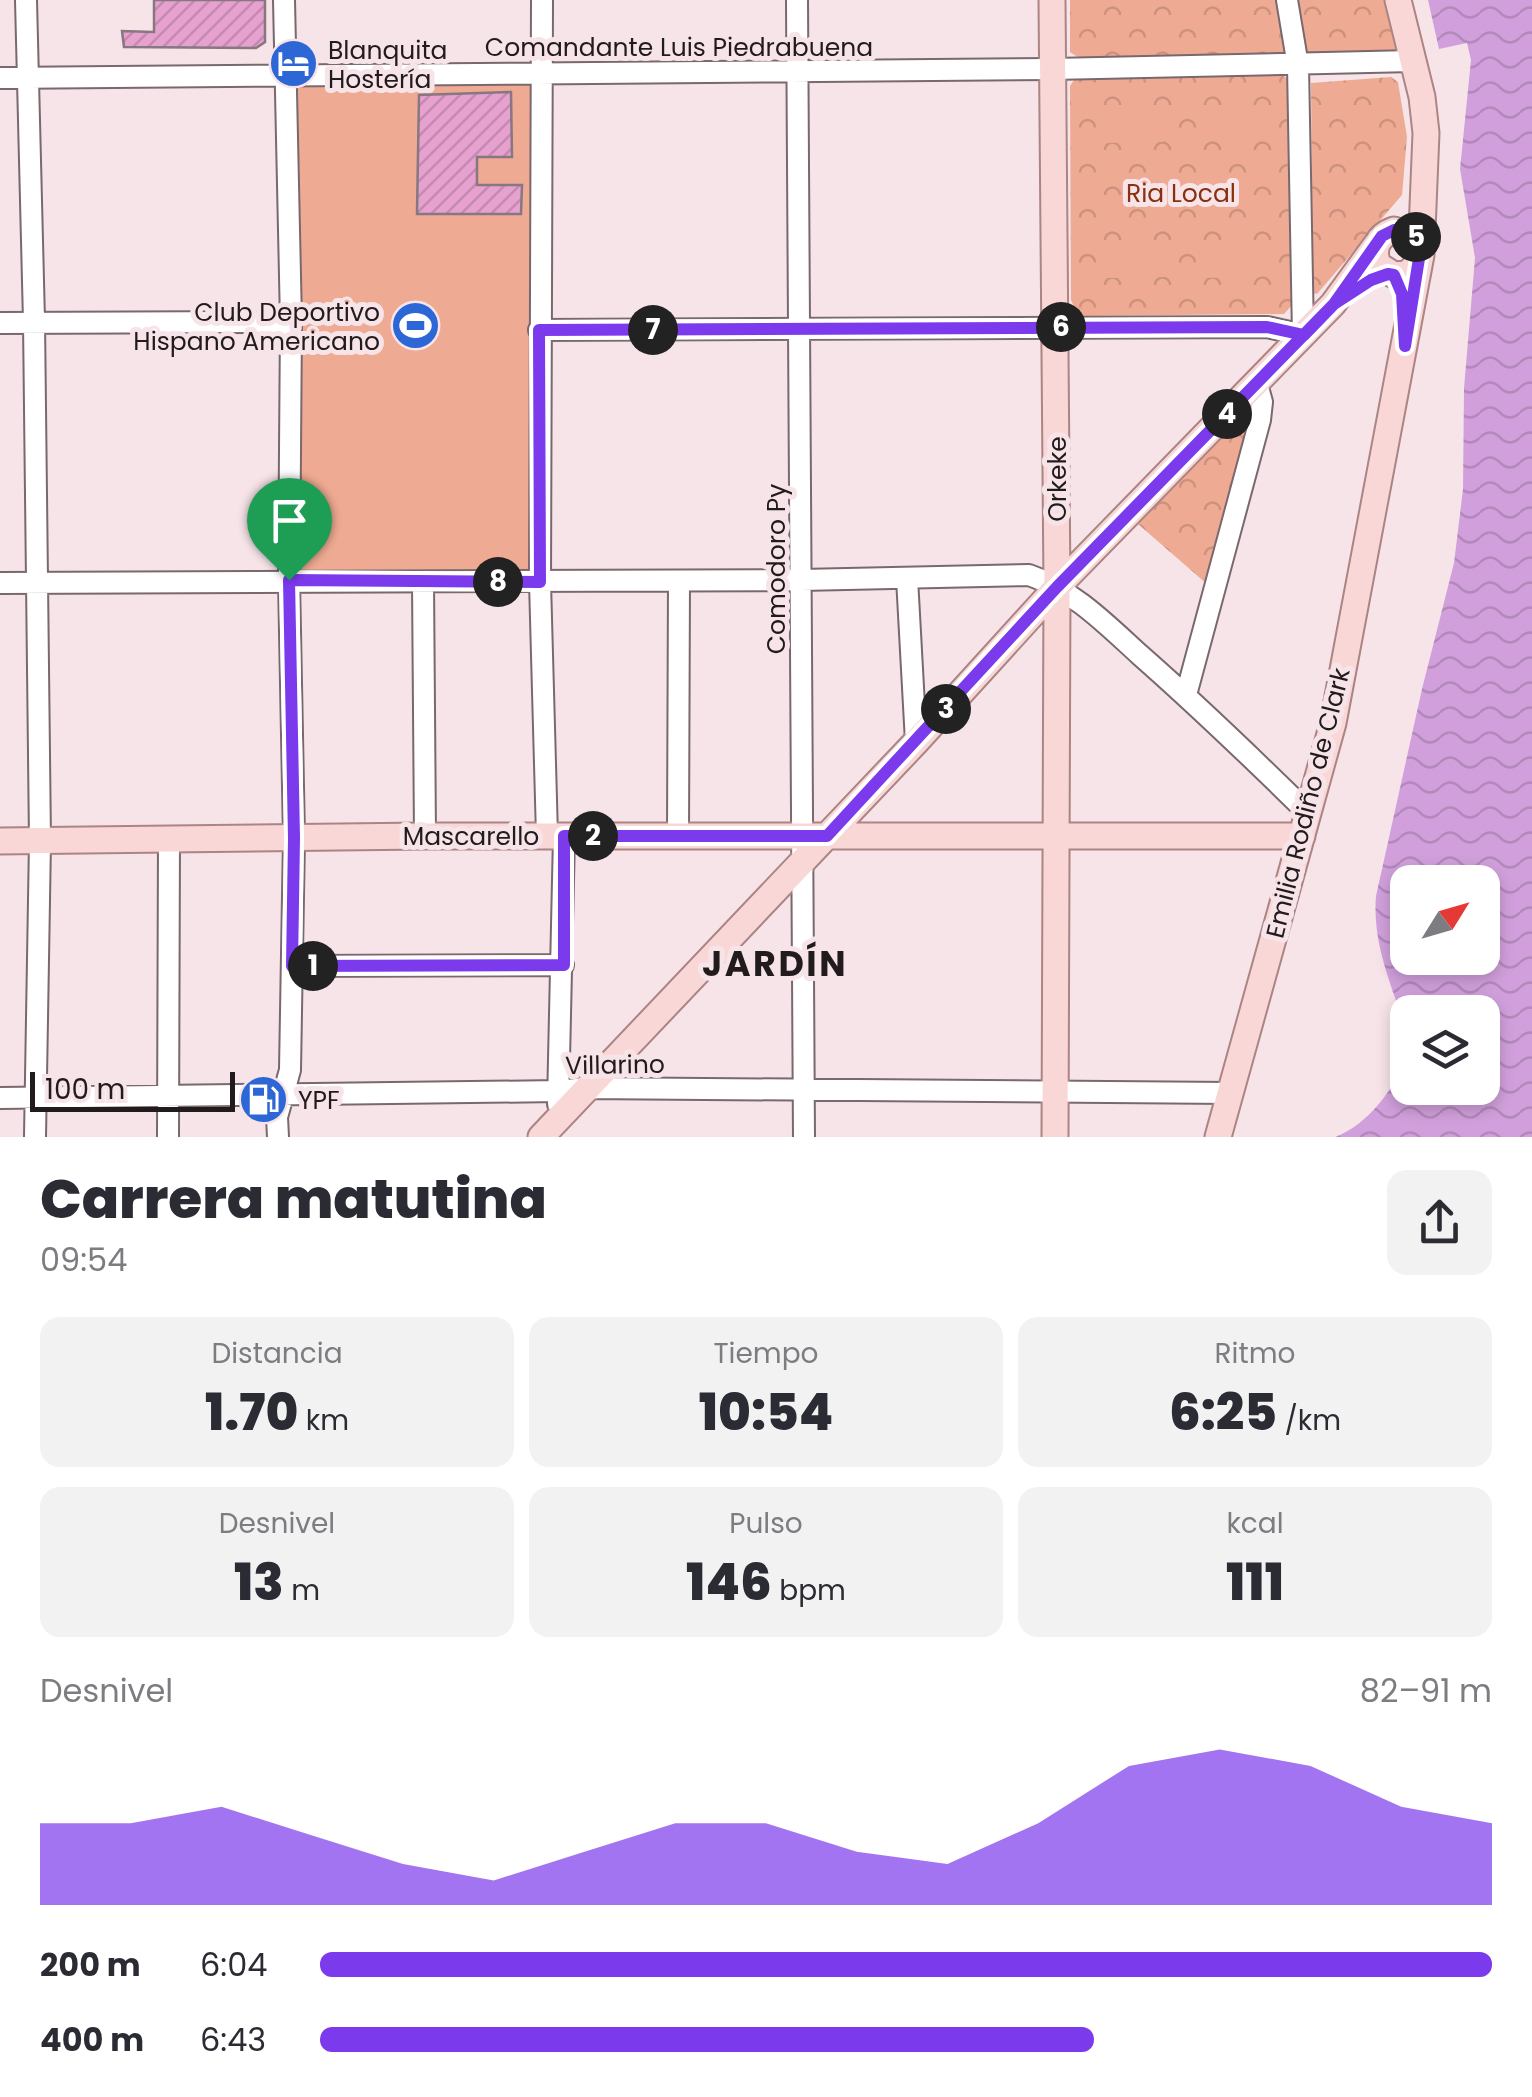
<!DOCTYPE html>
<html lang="es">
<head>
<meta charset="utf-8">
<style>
  :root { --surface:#fff; --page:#f2f2f3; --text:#2b2b33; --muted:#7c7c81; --accent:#7c3aed }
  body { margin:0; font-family:Poppins,sans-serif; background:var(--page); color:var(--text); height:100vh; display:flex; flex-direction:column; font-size:38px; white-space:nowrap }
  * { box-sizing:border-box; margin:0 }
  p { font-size:32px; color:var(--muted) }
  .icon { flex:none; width:55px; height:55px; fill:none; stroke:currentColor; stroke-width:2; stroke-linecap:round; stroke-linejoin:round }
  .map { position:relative; height:1137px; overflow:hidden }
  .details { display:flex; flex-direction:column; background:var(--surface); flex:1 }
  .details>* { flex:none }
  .needle { width:65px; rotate:53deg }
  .buttons { position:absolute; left:1390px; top:865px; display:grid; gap:20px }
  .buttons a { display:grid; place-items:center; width:110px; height:110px; border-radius:20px; background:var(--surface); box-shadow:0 5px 15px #0003; font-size:50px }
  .scale { position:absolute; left:30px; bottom:25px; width:205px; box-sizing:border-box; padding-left:10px; border:5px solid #221b1d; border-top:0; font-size:28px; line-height:35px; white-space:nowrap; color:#221b1d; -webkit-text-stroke:8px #f7e4e9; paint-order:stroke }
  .pin { position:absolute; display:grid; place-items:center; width:85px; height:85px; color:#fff; margin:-102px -42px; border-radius:50% 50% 50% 0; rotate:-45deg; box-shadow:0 0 10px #0007 }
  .pin .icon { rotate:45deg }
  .km { position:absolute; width:50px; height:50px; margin:-25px; border-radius:50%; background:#222; color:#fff; font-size:28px; line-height:50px; text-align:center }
  .round { display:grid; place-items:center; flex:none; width:105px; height:105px; border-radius:20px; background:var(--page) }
  .overview { display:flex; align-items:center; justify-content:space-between; height:170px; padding:0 40px }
  h1 { font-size:55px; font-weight:800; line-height:75px }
  .metrics { display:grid; grid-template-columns:repeat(3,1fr); gap:15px; height:170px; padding:10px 40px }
  .metrics div { display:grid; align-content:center; border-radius:20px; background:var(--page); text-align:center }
  .metrics b { font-size:50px; font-weight:800 }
  .metrics small { font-size:28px; font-weight:400 }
  .metrics p { font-size:28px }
  .chart { height:280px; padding:20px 40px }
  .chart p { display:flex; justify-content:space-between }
  .chart svg { width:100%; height:180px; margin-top:10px; fill:var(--accent); opacity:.7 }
  ul { padding:0 40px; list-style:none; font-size:32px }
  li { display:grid; grid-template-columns:160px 120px 1fr; align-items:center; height:75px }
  li i { height:25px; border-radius:12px; background:var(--accent) }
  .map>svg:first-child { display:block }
  .forest { fill:url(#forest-crowns) }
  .pitch { fill:#efaa93 }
  .water { fill:url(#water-waves); fill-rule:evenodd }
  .building { fill:url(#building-hatch); stroke:#867780; stroke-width:2.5 }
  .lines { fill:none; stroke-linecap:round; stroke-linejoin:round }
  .minor-casing { stroke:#79686d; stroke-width:24 }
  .major-casing { stroke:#ab8484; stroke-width:29 }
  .minor { stroke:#fff; stroke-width:20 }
  .major { stroke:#f9d7d6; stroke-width:25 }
  .route-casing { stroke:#fff; stroke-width:20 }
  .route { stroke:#7c3aed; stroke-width:12 }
  .labels { text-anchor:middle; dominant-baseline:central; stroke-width:10; stroke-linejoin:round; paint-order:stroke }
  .street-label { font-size:25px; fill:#221b1d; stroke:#f7e4e9 }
  .poi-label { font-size:25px; fill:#221b1d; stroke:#f7e4e9; text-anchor:start }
  .park-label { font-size:25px; fill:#8a300f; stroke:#f7e4e9 }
  .district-label { font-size:35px; font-weight:bold; letter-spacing:2.5px; fill:#221b1d; stroke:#f7e4e9 }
</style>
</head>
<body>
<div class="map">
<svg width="1532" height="1137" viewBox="0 0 1532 1137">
  <defs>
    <pattern id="forest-crowns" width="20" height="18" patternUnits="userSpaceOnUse" patternTransform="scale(2.5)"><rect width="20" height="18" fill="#efaa93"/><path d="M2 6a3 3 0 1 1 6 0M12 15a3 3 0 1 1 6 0" fill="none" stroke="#cd927e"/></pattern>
    <pattern id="water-waves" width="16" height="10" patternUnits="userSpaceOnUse" patternTransform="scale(2.5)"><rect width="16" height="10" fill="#d1a0dc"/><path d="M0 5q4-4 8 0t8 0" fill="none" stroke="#b389bc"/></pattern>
    <pattern id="building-hatch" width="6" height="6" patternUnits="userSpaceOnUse" patternTransform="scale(2.5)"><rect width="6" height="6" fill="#e6a1cf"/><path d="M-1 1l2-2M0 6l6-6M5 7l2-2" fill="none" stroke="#c58ab1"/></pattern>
  </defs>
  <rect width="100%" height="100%" fill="#f7e4e9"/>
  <!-- forest -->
  <path class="forest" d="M 1070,0 L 1283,0 L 1290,50 L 1284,57 L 1079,58 L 1070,52 Z
    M 1293,0 L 1387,0 L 1399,51 L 1395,55 L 1302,54 Z
    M 1282,75 L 1290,80 L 1293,304 L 1284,314 L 1078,316 L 1071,300 L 1070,86 L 1074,80 L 1087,76 Z
    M 1391,77 L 1398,82 L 1407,137 L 1402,195 L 1317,294 L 1313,293 L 1311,83 Z
    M 1239,420 L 1249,428 L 1208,585 L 1138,524 L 1232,423 Z"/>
  <!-- pitch -->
  <path class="pitch" d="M 543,72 L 540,582 L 289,580 L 284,74 Z
    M 1255,111 L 1256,139 L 1199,140 L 1199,112 Z
    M 1163,113 L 1163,142 L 1107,143 L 1106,114 Z
    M 1256,248 L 1257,277 L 1200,278 L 1199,249 Z
    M 1164,250 L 1164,277 L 1107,278 L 1107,251 Z"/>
  <!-- water -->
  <path class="water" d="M 1428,0 L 1532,0 L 1532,1137 L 1335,1137 C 1368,1125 1396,1087 1407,1055 L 1408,1088 L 1482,1088 L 1482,1012 L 1408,1012 L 1407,1034 C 1393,987 1372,946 1376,896 L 1422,689 L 1454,563 L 1463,489 L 1464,388 L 1475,258 L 1460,169 L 1471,60 L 1467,43 L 1439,49 ZM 1408,882 L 1482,882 L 1482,958 L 1408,958 Z"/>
  <!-- building -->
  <path class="building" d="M 154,0 L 265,0 L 265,42 L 256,48 L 124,47 L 122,31 L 154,32 Z
    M 511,92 L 512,157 L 477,157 L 477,185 L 522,185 L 521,214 L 417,214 L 419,95 Z"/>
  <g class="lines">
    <defs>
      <path id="minor" d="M 26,0 L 34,321 L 40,841 L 35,1137
        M 542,0 L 540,582 L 547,836
        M 797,0 L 804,1137
        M 0,78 L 1053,69 L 1413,61
        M 0,323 L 291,322
        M 539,330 L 1267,327 L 1303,335 L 1298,66 L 1287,0
        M 907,578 L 916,742
        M 423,582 L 425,836
        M 0,583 L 801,580 L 1029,575 C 1073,590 1107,625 1140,655 C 1198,706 1253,759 1308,813
        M 1186,695 L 1260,420 L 1262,402 L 1257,384
        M 678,836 L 679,581
        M 292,966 L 563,965
        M 0,1098 L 559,1091 L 586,1088 L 1231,1093
        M 558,1104 L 564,836
        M 168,1137 L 169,837
        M 278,1137 L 277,1117 L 290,1070 L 294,838 L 289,580 L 291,322 L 284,0"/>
      <path id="major" d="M 1052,0 L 1057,587 L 1055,1137
        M 1419,263 L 1407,274 L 1394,275 L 1378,265 C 1372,249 1377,236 1394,230 L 1413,235 L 1421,247
        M 0,841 L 425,836 L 1302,836
        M 541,1137 L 916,742 L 1057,587 L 1333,304 L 1376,245
        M 1218,1137 L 1333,723 L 1421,255 L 1426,133 L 1422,97 L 1398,0"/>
    </defs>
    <!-- minor casing -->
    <use href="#minor" class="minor-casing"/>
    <!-- major casing -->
    <use href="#major" class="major-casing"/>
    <!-- minor -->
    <use href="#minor" class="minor"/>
    <!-- major -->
    <use href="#major" class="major"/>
  </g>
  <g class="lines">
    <defs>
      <path id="route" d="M 289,580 L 294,838 L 292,966 L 564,965 L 564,836 L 827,836 L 1057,587 L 1334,304 L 1371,280 L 1388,274 L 1394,275 L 1402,294 L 1405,346 L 1421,246 L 1407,231 L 1394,230 L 1382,236 L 1334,304 L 1304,335 L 1267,327 L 539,330 L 540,582 L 289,580"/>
    </defs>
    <!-- route casing -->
    <use href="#route" class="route-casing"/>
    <!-- route -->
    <use href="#route" class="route"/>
  </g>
  <!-- icons -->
  <defs>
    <symbol id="hotel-disc" viewBox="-11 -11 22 22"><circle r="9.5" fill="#2c67d5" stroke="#f7e4e9"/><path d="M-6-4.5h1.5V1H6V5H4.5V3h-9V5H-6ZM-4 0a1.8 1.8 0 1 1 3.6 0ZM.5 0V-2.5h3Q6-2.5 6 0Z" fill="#fff"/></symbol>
    <symbol id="stadium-disc" viewBox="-11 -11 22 22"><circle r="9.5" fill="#2c67d5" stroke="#f7e4e9"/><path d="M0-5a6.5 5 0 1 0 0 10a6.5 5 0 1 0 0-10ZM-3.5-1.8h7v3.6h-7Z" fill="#fff"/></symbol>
    <symbol id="fuel-disc" viewBox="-11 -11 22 22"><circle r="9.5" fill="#2c67d5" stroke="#f7e4e9"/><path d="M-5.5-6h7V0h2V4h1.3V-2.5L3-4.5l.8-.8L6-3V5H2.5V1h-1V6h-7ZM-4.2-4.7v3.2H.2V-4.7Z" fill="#fff"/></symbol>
  </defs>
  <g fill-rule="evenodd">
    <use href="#hotel-disc" x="266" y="36" width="55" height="55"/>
    <use href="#stadium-disc" x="388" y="298" width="55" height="55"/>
    <use href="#fuel-disc" x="236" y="1072" width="55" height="55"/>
  </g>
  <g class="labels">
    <!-- street labels -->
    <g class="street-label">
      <text x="679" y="47">Comandante Luis Piedrabuena</text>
      <text transform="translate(1057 479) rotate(-90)">Orkeke</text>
      <text transform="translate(776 569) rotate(-90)">Comodoro Py</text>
      <text transform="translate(1308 803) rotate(-76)">Emilia Rodiño de Clark</text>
      <text x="471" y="836">Mascarello</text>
      <text transform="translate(615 1065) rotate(-1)">Villarino</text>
    </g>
    <!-- poi labels -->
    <g class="poi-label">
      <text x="328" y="50">Blanquita<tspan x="328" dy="29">Hostería</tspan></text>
      <text x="380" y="312" text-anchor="end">Club Deportivo<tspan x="380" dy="29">Hispano Americano</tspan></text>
      <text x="298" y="1100">YPF</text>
    </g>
    <!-- park labels -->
    <g class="park-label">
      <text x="1181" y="193">Ria Local</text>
    </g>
    <!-- district labels -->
    <g class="district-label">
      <text x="775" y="963">JARDÍN</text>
    </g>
  </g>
</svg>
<div class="buttons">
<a><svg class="needle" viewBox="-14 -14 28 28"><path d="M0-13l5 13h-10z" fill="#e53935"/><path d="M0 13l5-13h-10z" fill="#7c7c81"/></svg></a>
<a><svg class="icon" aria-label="layers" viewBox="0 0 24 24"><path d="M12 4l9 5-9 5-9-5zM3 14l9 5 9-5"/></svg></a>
</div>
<div class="scale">100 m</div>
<div class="pin" style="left:289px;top:580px;background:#1e9e55"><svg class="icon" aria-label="arrive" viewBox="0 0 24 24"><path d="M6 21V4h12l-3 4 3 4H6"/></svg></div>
<b class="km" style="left:313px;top:966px">1</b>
<b class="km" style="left:593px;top:836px">2</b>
<b class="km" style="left:946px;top:709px">3</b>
<b class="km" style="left:1227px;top:414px">4</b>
<b class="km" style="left:1416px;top:237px">5</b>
<b class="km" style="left:1061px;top:327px">6</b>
<b class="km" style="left:653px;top:330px">7</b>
<b class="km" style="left:498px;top:582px">8</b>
</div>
<section class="details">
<div class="overview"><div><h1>Carrera matutina</h1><p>09:54</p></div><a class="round"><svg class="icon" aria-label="share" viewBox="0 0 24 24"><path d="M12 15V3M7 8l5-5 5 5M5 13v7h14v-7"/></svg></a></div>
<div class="metrics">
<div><p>Distancia</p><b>1.70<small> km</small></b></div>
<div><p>Tiempo</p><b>10:54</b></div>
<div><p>Ritmo</p><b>6:25<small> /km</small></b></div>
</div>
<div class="metrics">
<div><p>Desnivel</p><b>13<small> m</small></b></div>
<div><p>Pulso</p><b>146<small> bpm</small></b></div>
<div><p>kcal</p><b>111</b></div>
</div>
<div class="chart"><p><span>Desnivel</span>82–91 m</p>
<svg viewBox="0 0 160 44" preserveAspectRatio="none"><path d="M0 44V24L10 24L20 20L30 27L40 34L50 38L60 31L70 24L80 24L90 31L100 34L110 24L120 10L130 6L140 10L150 20L160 24V44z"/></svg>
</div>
<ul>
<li><b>200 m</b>6:04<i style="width:100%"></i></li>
<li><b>400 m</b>6:43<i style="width:66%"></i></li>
</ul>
</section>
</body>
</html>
